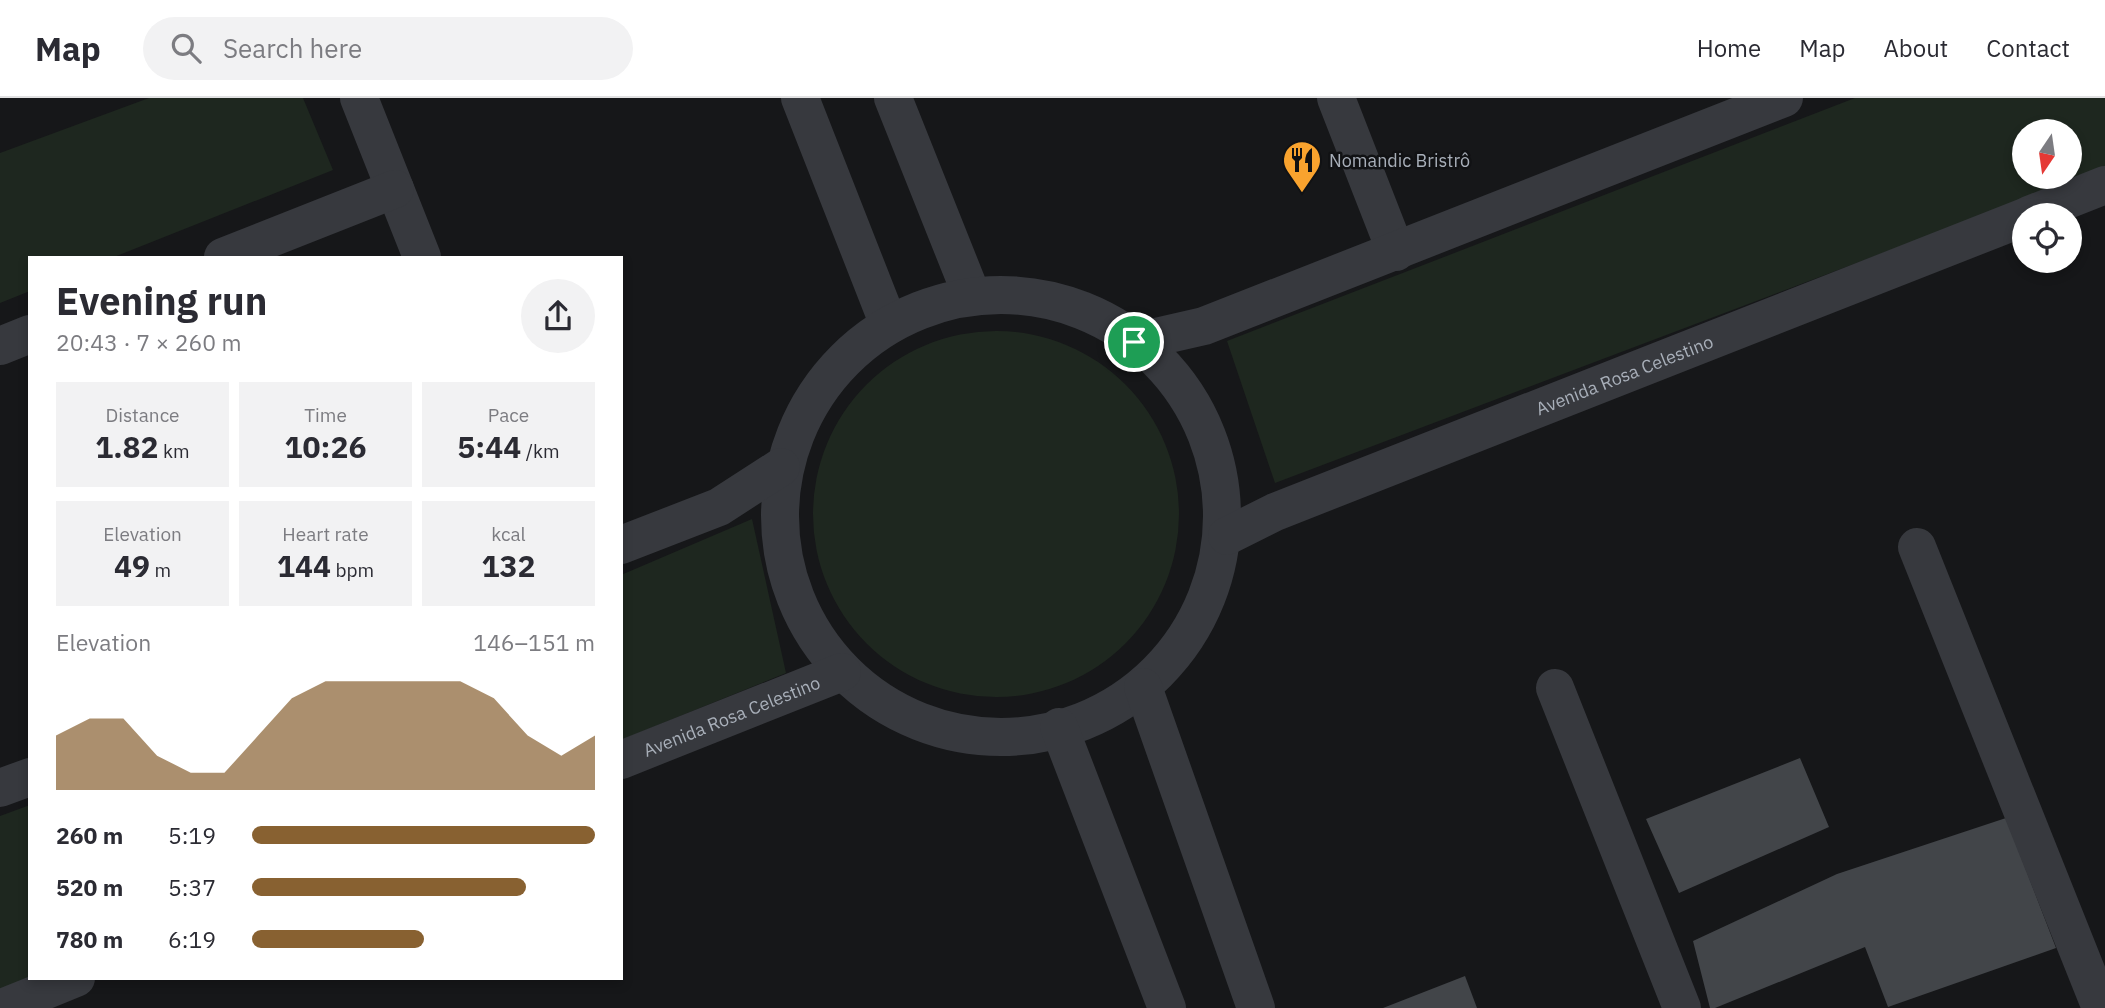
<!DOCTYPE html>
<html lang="en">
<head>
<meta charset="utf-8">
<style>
  :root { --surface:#fff; --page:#f2f2f3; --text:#2b2b33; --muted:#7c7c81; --line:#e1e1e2; --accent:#886131 }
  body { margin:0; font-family:"IBM Plex Sans",sans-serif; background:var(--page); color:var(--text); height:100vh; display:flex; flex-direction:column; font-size:26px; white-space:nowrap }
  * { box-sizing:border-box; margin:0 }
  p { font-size:23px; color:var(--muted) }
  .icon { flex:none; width:38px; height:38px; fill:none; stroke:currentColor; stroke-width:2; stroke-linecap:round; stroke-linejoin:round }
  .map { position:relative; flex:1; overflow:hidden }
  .drawer { position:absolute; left:28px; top:158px; width:595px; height:724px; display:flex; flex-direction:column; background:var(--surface); border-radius:0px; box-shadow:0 4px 10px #0003 }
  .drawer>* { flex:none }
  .needle { width:46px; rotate:193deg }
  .controls { position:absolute; left:2012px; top:21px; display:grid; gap:14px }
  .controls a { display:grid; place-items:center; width:70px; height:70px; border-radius:50%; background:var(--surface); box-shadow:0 4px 10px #0003; font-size:35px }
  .pin { position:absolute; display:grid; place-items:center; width:60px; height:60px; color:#fff; margin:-30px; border:4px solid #fff; border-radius:50%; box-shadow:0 2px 7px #0007 }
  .round { display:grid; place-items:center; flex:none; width:74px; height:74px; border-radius:37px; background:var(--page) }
  .headline { display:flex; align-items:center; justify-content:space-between; height:119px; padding:0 28px }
  h1 { font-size:38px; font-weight:700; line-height:52px }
  .figures { display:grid; grid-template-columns:repeat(3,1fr); gap:10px; height:119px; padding:7px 28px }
  .figures div { display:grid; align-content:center; border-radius:0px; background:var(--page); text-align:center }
  .figures b { font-size:30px; font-weight:700 }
  .figures small { font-size:19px; font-weight:400 }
  .figures p { font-size:19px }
  .chart { height:196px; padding:14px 28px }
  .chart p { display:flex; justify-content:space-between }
  .chart svg { width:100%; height:126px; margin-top:7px; fill:var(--accent); opacity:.7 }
  ul { padding:0 28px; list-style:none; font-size:23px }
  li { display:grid; grid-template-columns:112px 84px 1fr; align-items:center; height:52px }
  li i { height:18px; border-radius:9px; background:var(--accent) }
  header { display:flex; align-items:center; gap:42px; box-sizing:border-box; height:98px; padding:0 35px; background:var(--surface); border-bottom:2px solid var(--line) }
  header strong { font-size:33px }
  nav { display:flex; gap:38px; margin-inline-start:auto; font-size:24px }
  .search { width:490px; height:63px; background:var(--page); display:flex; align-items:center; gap:18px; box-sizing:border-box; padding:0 24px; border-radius:38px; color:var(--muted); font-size:26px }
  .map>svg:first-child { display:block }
  .green { fill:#1e271f; fill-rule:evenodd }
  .building { fill:#424549 }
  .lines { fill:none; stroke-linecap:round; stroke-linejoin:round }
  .minor { stroke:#37393e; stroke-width:38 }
  .labels { text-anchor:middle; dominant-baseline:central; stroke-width:5; stroke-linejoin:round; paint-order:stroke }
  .poi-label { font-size:18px; fill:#a8afb9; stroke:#111214; text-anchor:start }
  .street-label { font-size:18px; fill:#a8afb9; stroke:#111214 }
</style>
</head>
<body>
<header>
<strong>Map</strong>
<div class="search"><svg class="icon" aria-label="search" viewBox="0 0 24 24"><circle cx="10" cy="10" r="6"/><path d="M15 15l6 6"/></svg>Search here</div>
<nav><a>Home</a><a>Map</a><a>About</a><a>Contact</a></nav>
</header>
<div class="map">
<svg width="2105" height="910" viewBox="0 0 2105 910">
  <rect width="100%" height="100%" fill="#161719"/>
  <!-- green -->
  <path class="green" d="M 149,0 L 303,0 L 333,72 L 114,159 L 30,159 L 30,193 L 0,205 L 0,55 Z
    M 1855,0 L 2105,0 L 2105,71 L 1275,385 L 1227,243 ZM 2025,33 L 2070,33 L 2070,79 L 2025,79 Z
    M813 416a183 183 0 1 1 366 0a183 183 0 1 1-366 0Z
    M 752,421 L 786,575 L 621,642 L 621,477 Z
    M 30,707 L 30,880 L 0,893 L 0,718 Z"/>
  <!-- building -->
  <path class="building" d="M 1800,660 L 1829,729 L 1679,795 L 1646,721 Z
    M 2006,720 L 2056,850 L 1888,909 L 1865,849 L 1715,910 L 1710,910 L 1693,843 L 1837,776 Z
    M 1465,878 L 1477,910 L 1383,910 Z"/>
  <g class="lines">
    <!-- minor -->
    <g class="minor">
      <path d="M 359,0 L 422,159"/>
      <path d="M 800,0 L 889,227"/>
      <path d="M 893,0 L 972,198"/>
      <path d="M 1336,0 L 1396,154"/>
      <path d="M 2029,117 L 2105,87"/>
      <path d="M 223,159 L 395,91"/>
      <circle cx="1001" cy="418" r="221"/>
      <path d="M 1134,244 L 1204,228 L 1784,0"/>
      <path d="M 0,248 L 30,236"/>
      <path id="s1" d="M 1227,438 L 1275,414 L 2025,119"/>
      <path d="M 621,447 L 719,409 L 781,369"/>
      <path d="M 1917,449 L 2101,910"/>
      <path d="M 1143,589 L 1256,910"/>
      <path d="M 1555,590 L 1682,910"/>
      <path d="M 1059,629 L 1167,910"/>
      <path id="s2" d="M 621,662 L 842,574"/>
      <path d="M 0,690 L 30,679"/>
      <path d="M 2,910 L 76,880"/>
    </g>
  </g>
  <!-- icons -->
  <defs>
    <symbol id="restaurant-pin" viewBox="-11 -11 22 30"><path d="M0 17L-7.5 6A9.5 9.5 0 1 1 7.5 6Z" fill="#f9a32e" stroke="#111214"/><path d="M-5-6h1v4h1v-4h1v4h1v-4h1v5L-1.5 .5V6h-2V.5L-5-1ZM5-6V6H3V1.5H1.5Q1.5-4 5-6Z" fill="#111"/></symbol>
  </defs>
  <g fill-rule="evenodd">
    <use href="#restaurant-pin" x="1280" y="40" width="44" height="60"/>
  </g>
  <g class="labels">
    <!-- poi labels -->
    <g class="poi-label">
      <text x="1329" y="62">Nomandic Bristrô</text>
    </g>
    <!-- street labels -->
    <g class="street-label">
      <text stroke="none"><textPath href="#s1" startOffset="429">Avenida Rosa Celestino</textPath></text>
      <text stroke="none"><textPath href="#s2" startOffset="119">Avenida Rosa Celestino</textPath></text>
    </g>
  </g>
</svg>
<div class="controls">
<a><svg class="needle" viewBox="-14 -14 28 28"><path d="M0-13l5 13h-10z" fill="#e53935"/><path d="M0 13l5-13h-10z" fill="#7c7c81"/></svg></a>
<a><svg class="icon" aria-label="locate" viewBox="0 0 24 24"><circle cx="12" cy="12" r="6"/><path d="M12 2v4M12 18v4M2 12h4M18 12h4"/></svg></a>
</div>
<div class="pin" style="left:1134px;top:244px;background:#1e9e55"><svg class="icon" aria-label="arrive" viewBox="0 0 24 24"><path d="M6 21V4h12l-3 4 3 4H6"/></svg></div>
<section class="drawer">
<div class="headline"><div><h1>Evening run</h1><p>20:43 · 7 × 260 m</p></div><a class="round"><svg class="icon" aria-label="share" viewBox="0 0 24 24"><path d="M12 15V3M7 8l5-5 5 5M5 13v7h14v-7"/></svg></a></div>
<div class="figures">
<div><p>Distance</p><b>1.82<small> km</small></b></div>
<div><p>Time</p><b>10:26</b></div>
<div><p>Pace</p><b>5:44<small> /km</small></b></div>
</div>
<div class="figures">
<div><p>Elevation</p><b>49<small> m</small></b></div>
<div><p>Heart rate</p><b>144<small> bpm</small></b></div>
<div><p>kcal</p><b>132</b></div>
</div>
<div class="chart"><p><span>Elevation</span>146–151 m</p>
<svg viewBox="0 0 160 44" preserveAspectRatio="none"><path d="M0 44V25L10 19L20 19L30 32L40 38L50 38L60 25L70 12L80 6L90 6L100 6L110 6L120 6L130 12L140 25L150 32L160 25V44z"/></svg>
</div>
<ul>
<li><b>260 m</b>5:19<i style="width:100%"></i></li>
<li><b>520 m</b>5:37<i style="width:80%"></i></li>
<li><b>780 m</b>6:19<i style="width:50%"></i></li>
</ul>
</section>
</div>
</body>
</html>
